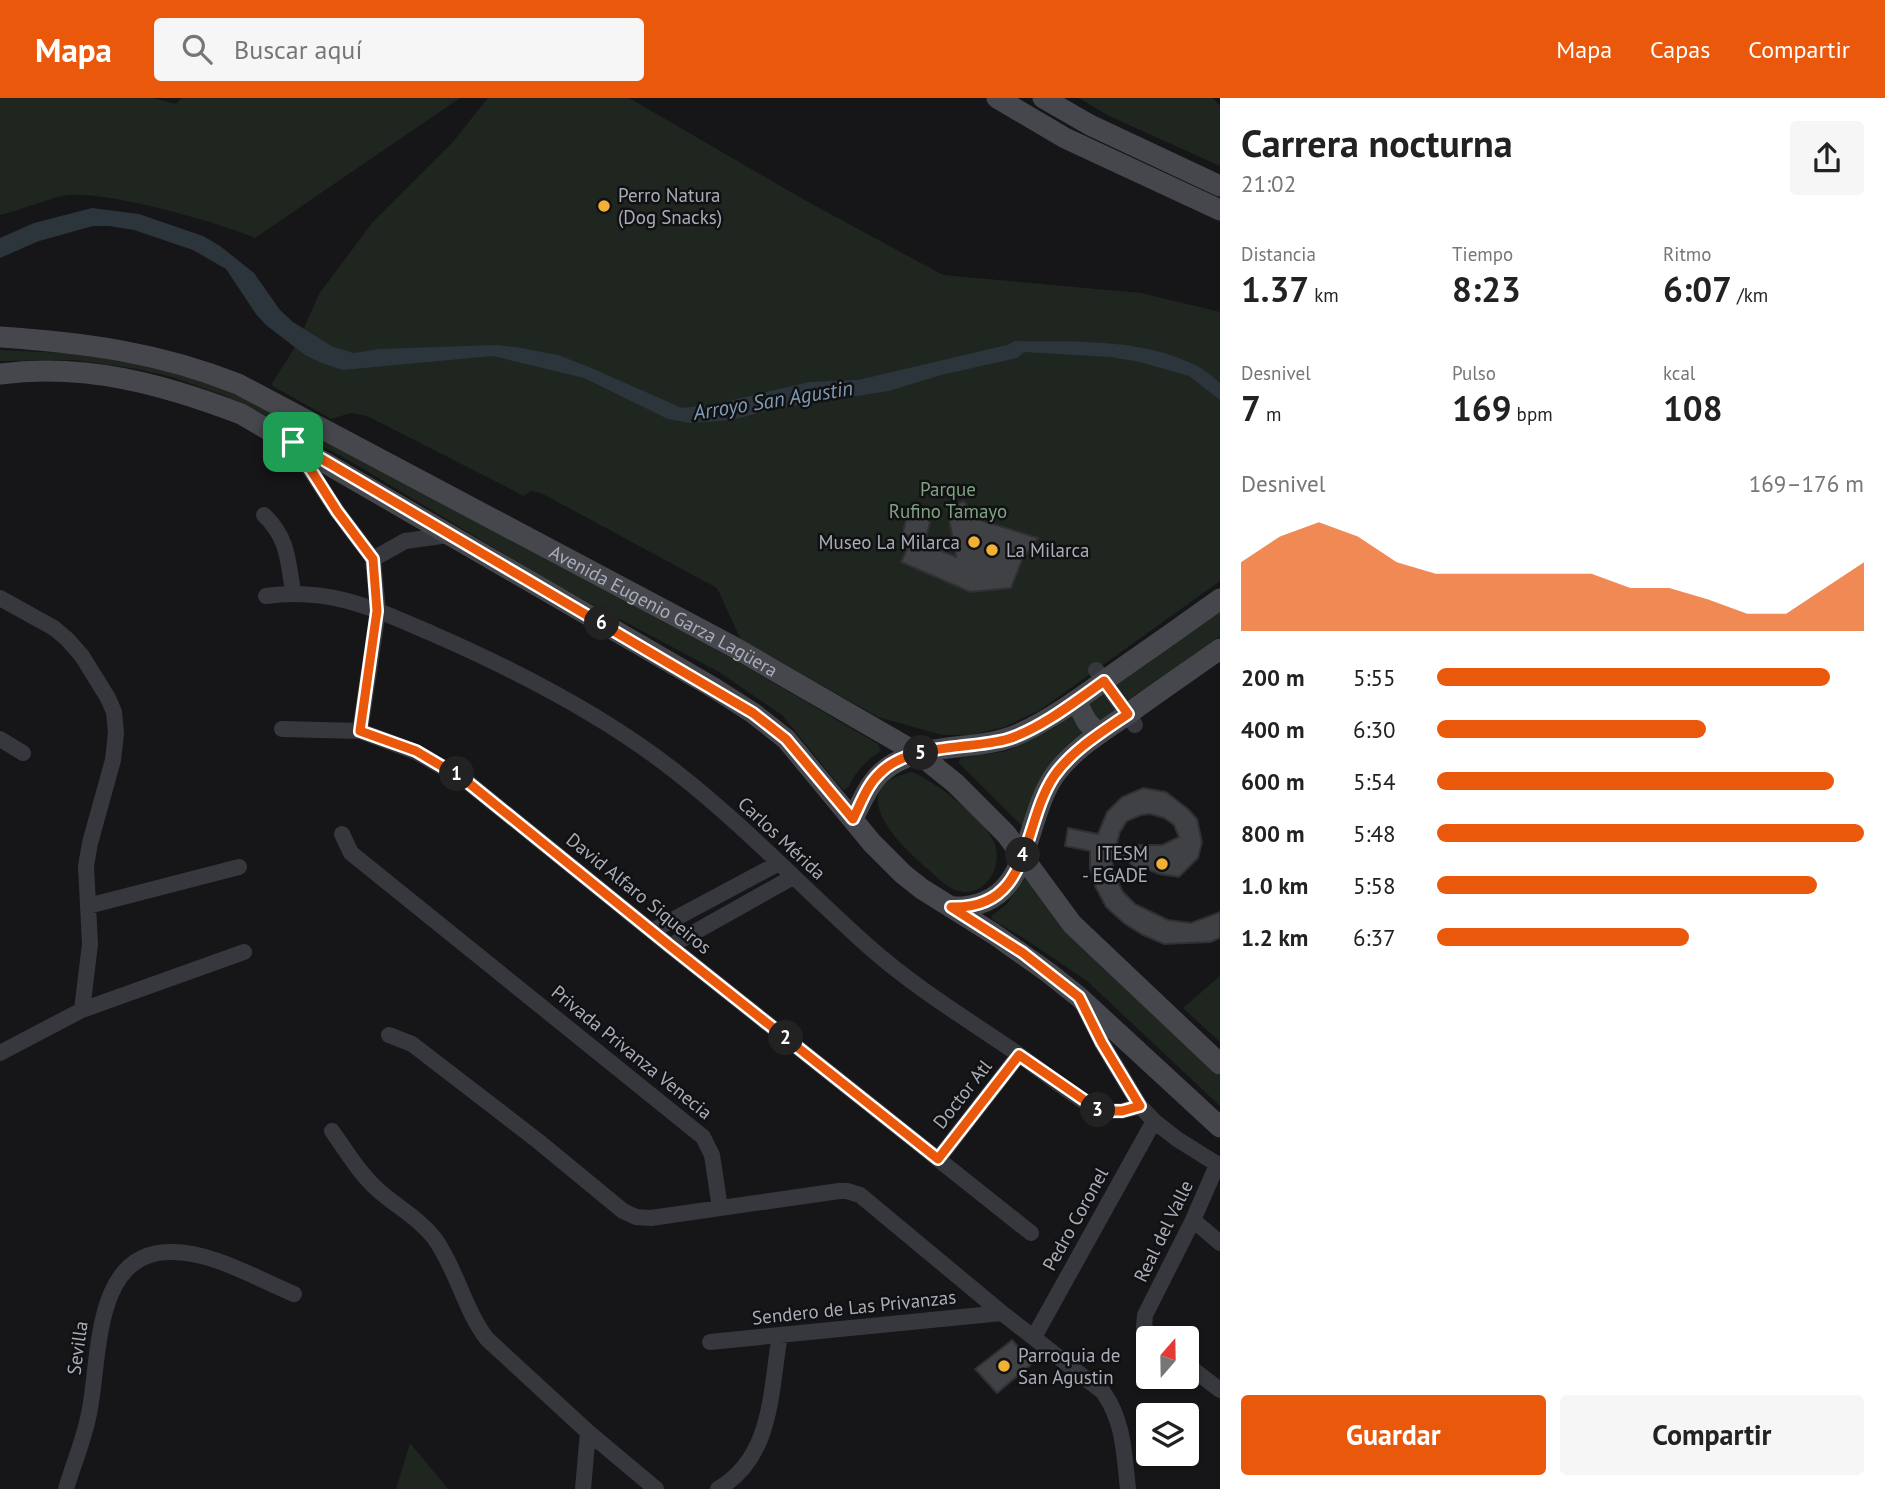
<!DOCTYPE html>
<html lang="es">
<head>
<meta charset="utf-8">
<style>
  :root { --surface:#fff; --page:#f6f6f6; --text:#222; --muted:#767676; --accent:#ea580c }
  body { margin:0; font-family:"PT Sans",sans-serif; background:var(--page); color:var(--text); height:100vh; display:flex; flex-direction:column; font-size:26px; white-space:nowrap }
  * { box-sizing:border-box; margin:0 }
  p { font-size:23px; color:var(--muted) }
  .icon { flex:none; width:38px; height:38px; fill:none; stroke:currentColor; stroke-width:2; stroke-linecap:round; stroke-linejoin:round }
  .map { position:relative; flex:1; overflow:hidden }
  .sheet { display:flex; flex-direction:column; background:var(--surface); width:665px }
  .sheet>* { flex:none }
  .needle { width:46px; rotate:20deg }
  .controls { position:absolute; left:1136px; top:1228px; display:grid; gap:14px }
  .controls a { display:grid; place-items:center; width:63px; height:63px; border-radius:7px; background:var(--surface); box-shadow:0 2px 5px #0004; font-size:35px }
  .pin { position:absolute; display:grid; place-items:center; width:60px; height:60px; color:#fff; margin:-30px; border-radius:14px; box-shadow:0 4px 10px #0006 }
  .km { position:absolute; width:35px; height:35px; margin:-18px; border-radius:50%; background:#222; color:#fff; font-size:19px; line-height:35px; text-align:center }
  .round { display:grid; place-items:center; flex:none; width:74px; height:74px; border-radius:7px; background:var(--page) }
  .headline { display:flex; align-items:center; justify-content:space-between; height:119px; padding:0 21px }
  h1 { font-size:38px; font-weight:800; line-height:52px }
  .figures { display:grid; grid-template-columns:repeat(3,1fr); gap:10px; height:119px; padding:7px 21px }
  .figures div { display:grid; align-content:center }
  .figures b { font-size:35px; font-weight:800 }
  .figures small { font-size:19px; font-weight:400 }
  .figures p { font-size:19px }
  .chart { height:196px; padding:14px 21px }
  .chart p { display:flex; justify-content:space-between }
  .chart svg { width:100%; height:126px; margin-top:7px; fill:var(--accent); opacity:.7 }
  .cta { display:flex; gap:14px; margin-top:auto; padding:14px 21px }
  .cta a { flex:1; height:80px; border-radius:7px; background:var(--accent); color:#fff; font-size:28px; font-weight:800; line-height:80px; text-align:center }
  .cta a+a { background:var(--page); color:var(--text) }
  ul { padding:0 21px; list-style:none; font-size:23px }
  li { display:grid; grid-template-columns:112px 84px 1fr; align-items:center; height:52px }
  li i { height:18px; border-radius:9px; background:var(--accent) }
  header { display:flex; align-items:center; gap:42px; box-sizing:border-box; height:98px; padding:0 35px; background:var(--accent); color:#fff }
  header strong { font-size:33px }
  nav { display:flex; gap:38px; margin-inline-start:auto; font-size:24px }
  .search { width:490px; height:63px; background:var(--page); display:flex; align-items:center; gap:18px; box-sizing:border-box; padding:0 24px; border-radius:7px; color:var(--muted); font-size:26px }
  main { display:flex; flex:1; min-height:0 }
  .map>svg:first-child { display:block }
  .green { fill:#1e261f }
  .water { fill:#2c353c }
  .building { fill:#404145; stroke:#303034; stroke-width:2 }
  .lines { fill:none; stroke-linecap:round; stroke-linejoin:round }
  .street { stroke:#37383d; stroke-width:16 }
  .secondary { stroke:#45474d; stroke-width:21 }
  .route-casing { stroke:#fff; stroke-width:14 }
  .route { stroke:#ea580c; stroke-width:9 }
  .poi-dot { fill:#f2b134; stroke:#111113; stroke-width:2.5 }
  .labels { text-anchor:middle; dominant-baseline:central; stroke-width:5; stroke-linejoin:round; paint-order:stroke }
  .poi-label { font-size:19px; fill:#a8adb8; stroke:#111113; text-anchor:start }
  .park-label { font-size:19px; fill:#7fa381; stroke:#111113 }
  .street-label { font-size:19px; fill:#a8adb8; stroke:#111113 }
  .water-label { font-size:21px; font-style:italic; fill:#7f9bb3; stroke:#111113 }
</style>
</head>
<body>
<header>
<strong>Mapa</strong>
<div class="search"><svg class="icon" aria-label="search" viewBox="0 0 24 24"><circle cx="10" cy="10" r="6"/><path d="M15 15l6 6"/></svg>Buscar aquí</div>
<nav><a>Mapa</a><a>Capas</a><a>Compartir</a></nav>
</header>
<main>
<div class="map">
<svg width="1220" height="1391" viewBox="0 0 1220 1391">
  <rect width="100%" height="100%" fill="#161618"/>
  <!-- green -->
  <path class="green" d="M 0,0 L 153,0 L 176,6 L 181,0 L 460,0 L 255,140 C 217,124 100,90 62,98 C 41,103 21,112 0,117 Z
    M 488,0 L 629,0 L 801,100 L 943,177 L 1141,195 L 1220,214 L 1220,483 L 1040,612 L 1004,629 L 971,637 L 942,637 L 878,619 L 741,542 L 717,490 L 541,395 L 531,393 L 524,398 L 367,318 L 351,315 L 331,321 L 271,287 L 297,246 L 319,196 L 372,125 L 452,45 Z
    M 1079,0 L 1213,0 L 1220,8 L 1220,68 L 1109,18 Z
    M 0,252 L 107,257 L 226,289 L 728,558 L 878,646 L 881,653 C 866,662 855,674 848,690 L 843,692 L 782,617 L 719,574 L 554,486 L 350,363 L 255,312 L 223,297 L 172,279 L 137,271 L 75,262 L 0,263 Z
    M 1220,512 L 1220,538 L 1068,646 C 1041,676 1035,692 1025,731 L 959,665 L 960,660 L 1007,653 L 1054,630 Z
    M 912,674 C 936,684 980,718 993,742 C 1007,770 980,806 951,790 C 943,786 936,778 930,773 C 900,748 840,690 912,674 Z
    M 1026,779 L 1114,877 L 1220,978 L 1220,1008 L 1087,883 L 1025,841 L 993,822 L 991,818 L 1006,807 Z
    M 1220,878 L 1220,944 L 1183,910 Z
    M 410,1345 L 448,1391 L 396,1391 Z"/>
  <!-- water -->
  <path class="water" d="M 92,110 L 139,116 L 203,138 L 220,148 L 254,175 L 280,212 L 293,224 L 333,249 L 354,255 L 379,251 L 496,247 L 516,249 L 558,257 L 589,269 L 682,310 L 716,306 L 809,284 L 858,282 L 1007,247 L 1015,243 C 1075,244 1138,240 1193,266 C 1203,270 1212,278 1220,285 L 1220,302 L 1189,278 L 1140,264 L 1111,259 L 1024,254 L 1017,260 L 941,277 L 889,293 L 774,311 L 732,322 L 689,325 L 668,321 L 584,280 L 493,258 L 342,272 L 322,265 L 305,257 L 266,227 L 256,216 L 226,171 L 193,152 L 134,132 L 109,128 L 93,128 L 39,143 L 0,160 L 0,140 L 34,125 Z"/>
  <!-- building -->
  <path class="building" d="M 964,403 L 977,421 L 1038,440 L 1022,462 L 1011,490 L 970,494 L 901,464 L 912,441 L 903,434 L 907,417 L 925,410 L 930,425 L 924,446 L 956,459 L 947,410 Z
    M 1143,690 L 1166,694 L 1188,711 L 1197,721 L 1202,744 L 1198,760 L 1179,779 L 1159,776 L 1147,771 L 1141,779 L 1126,760 L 1119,761 L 1117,747 L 1162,747 L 1179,739 L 1174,727 L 1164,720 L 1150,716 L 1141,717 L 1127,723 L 1120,734 L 1112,763 L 1115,778 L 1123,794 L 1135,806 L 1168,822 L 1191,825 L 1220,814 L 1220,840 L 1211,844 L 1164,846 L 1143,837 L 1125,826 L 1106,809 L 1095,788 L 1090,769 L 1090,753 L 1065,748 L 1068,730 L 1098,736 L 1107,714 L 1122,699 Z
    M 1012,1242 L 1033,1265 L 997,1295 L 975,1271 Z"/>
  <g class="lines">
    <!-- street -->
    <path class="street" d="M 296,350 L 337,413 L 373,461 L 378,513 L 360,633
      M 264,417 C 288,440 288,462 293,494
      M 373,461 L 405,443 L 449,437
      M 266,498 C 331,489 375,511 433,536 C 518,573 604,617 676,674 C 744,727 804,791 868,848 C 914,889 967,921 1018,956 C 1045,975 1071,997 1100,1013 L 1122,1013 L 1140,1008
      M 0,500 L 54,530 L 67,541 L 82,558 L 108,600 L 114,614 L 116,635 L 113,662 L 90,745 L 86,768 L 90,846 L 82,912 L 0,955
      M 1096,572 L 1135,627
      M 282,631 L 360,633 L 416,654 L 465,682 L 670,848 L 1031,1135
      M 0,641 L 23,655
      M 342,736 L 351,755 L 703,1039 L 712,1057 L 720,1110
      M 88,808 L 239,769
      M 652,833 L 779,765
      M 670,848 L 793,779
      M 1083,907 L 1102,945 L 1140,1008 L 1154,1023 L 1177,1041 L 1220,1068
      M 82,912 L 244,854
      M 389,937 L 412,946 L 538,1043 L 623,1113 L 636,1119 L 651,1120 L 839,1093 L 847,1093 L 860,1097 L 1002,1215 L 1103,1294 C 1124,1323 1124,1356 1128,1391
      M 332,1033 C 346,1053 360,1076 378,1092 C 397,1109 419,1120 435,1141 C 457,1172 464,1211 487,1241 L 588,1334 L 583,1391
      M 938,1061 L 1019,957
      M 1193,1122 L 1220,1145
      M 1034,1239 L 1154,1023
      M 1154,1241 L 1144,1229 L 1145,1217 L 1193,1122 L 1217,1067
      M 710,1244 L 1002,1215
      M 1186,1266 L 1220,1292
      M 588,1334 L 656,1391
      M 66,1391 C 73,1367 83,1344 88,1320 C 101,1268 90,1155 169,1154 C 212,1153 255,1180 294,1196
      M 718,1391 C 773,1359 770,1294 780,1237"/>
    <!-- secondary -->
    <g class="secondary">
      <path d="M 997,0 L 1065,40 L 1220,112"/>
      <path d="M 1043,0 L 1090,27 L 1220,88"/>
      <path id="s1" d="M 0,239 C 86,245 157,254 238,286 L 732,548 L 919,656 L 955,685 L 1006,736 L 1072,826 L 1220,966"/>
      <path d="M 0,276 C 85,265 163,286 241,316 L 714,590 L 753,615 L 786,641 L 872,745 L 903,776 L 922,791 L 994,836 L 1049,875 L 1079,899 L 1220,1029"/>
      <path d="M 1076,603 L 1087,624 L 1099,636"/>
      <path d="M 853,721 C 863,700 872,678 893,666 C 931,643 981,654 1021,635 C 1053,620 1083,598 1111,578 C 1148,552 1184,527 1220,501"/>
      <path d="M 951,809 C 1033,812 1021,727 1054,678 C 1072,652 1102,634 1128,616 C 1158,594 1189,573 1220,551"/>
    </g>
  </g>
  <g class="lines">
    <defs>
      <path id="route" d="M 293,344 L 753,615 L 786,641 L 853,721 C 861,705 867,687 880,675 C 909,645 970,652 1008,641 C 1040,631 1076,603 1104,583 L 1128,616 C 1102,634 1072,652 1054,678 C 1021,727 1033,812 951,809 L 1023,855 L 1079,899 L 1102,945 L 1140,1008 L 1122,1013 L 1100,1013 L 1019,957 L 938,1061 L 670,848 L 465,682 L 416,653 L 360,633 L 377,513 L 373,461 L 337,413 Z"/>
    </defs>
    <!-- route casing -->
    <use href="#route" class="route-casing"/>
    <!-- route -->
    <use href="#route" class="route"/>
  </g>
  <!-- markers -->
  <g class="poi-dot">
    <circle cx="604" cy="108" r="7"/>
    <circle cx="974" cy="444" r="7"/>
    <circle cx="992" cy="452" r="7"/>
    <circle cx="1162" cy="766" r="7"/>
    <circle cx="1004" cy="1268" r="7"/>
  </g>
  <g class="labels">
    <!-- poi labels -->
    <g class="poi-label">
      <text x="618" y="97">Perro Natura<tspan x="618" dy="22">(Dog Snacks)</tspan></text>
      <text x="960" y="444" text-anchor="end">Museo La Milarca</text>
      <text x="1006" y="452">La Milarca</text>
      <text x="1148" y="755" text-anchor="end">ITESM<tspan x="1148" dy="22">- EGADE</tspan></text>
      <text x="1018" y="1257">Parroquia de<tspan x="1018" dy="22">San Agustin</tspan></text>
    </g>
    <!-- park labels -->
    <g class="park-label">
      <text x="948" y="391">Parque<tspan x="948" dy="22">Rufino Tamayo</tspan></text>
    </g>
    <!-- street labels -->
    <g class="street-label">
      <text stroke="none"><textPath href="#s1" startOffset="726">Avenida Eugenio Garza Lagüera</textPath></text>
      <text transform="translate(782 740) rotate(43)">Carlos Mérida</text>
      <text transform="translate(639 795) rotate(39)">David Alfaro Siqueiros</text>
      <text transform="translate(632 954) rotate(39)">Privada Privanza Venecia</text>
      <text transform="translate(962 996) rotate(-52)">Doctor Atl</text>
      <text transform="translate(1075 1121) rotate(-61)">Pedro Coronel</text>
      <text transform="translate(1163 1133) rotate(-64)">Real del Valle</text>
      <text transform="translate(854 1209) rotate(-6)">Sendero de Las Privanzas</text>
      <text transform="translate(77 1250) rotate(-82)">Sevilla</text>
    </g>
    <!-- water labels -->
    <g class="water-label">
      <text transform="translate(773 302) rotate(-9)">Arroyo San Agustin</text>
    </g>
  </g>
</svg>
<div class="controls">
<a><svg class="needle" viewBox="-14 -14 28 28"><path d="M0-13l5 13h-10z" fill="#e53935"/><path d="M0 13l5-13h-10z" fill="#767676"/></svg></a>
<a><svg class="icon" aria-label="layers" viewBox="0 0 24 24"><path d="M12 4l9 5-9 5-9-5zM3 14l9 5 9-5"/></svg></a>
</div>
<div class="pin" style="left:293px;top:344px;background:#1e9e55"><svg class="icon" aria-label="arrive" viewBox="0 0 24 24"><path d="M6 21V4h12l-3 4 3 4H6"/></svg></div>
<b class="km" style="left:457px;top:676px">1</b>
<b class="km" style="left:786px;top:940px">2</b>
<b class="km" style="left:1098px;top:1012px">3</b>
<b class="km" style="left:1023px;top:757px">4</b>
<b class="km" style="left:921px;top:655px">5</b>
<b class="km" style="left:602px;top:525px">6</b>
</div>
<section class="sheet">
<div class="headline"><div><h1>Carrera nocturna</h1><p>21:02</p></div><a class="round"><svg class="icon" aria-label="share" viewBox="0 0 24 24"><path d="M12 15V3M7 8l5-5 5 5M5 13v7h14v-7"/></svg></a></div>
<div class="figures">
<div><p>Distancia</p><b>1.37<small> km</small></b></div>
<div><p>Tiempo</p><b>8:23</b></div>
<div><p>Ritmo</p><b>6:07<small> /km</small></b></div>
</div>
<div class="figures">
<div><p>Desnivel</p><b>7<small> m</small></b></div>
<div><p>Pulso</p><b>169<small> bpm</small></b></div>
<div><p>kcal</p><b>108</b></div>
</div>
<div class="chart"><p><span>Desnivel</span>169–176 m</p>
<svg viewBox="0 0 160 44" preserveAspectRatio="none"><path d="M0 44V20L10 11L20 6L30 11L40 20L50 24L60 24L70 24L80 24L90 24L100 29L110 29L120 33L130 38L140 38L150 29L160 20V44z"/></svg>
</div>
<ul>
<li><b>200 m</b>5:55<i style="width:92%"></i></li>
<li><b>400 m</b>6:30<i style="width:63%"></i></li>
<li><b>600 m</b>5:54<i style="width:93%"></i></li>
<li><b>800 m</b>5:48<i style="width:100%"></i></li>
<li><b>1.0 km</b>5:58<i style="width:89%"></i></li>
<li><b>1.2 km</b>6:37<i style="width:59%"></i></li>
</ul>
<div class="cta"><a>Guardar</a><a>Compartir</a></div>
</section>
</main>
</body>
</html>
